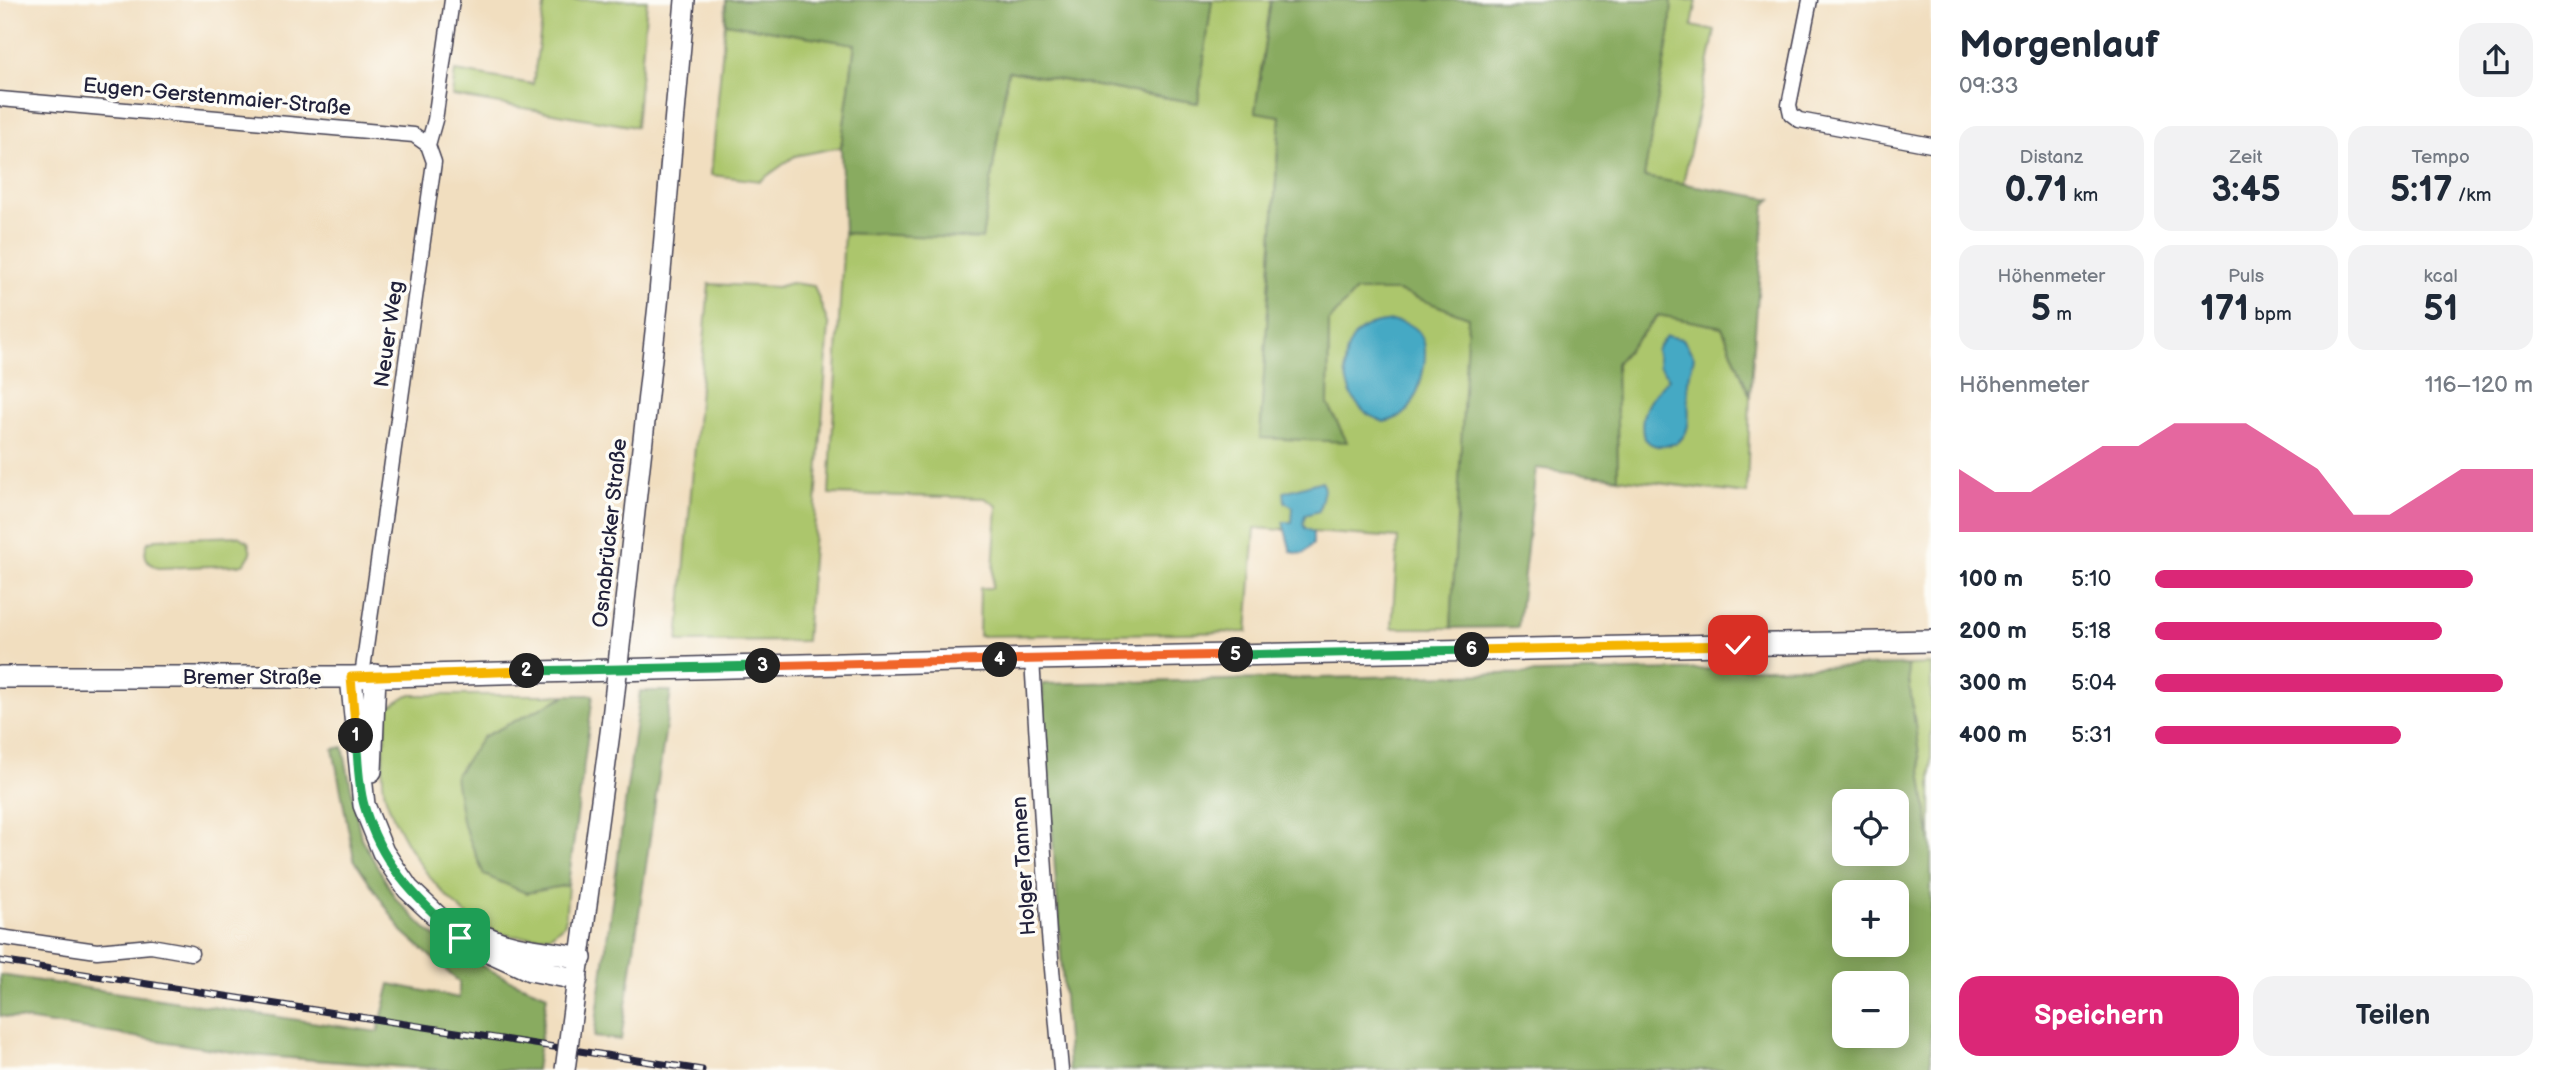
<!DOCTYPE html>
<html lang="de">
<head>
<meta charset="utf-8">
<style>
  :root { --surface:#fff; --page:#f2f2f3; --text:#1f2937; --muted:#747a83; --accent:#db2777 }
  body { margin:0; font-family:"Balsamiq Sans",sans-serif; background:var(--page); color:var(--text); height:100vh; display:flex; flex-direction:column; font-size:26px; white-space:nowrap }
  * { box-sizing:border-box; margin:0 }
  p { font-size:23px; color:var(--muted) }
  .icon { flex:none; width:38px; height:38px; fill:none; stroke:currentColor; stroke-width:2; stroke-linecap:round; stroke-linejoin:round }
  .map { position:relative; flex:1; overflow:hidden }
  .sheet { display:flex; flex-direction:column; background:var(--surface); width:630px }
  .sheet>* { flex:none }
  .buttons { position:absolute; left:1832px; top:789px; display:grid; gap:14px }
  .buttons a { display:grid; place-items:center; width:77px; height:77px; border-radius:14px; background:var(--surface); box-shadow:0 4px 18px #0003; font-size:35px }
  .pin { position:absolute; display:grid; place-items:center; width:60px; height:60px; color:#fff; margin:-30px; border-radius:14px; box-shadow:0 4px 10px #0006 }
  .km { position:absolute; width:35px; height:35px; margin:-18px; border-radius:50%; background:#222; color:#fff; font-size:19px; line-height:35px; text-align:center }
  .round { display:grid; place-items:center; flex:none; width:74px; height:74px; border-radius:21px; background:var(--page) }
  .summary { display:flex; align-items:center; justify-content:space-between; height:119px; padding:0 28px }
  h1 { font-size:38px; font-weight:600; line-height:52px }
  .metrics { display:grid; grid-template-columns:repeat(3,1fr); gap:10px; height:119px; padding:7px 28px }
  .metrics div { display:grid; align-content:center; border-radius:18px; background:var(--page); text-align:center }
  .metrics b { font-size:35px; font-weight:600 }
  .metrics small { font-size:19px; font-weight:400 }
  .metrics p { font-size:19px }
  .chart { height:196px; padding:14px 28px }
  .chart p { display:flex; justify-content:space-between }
  .chart svg { width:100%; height:126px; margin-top:7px; fill:var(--accent); opacity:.7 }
  .button { display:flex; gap:14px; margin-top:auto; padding:14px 28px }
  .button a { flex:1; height:80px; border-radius:21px; background:var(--accent); color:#fff; font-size:28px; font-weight:600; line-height:80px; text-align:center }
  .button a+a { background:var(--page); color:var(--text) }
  ul { padding:0 28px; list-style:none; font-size:23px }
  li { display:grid; grid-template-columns:112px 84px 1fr; align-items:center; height:52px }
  li i { height:18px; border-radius:9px; background:var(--accent) }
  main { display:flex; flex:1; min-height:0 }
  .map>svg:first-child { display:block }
  .green { fill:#acc66c; stroke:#677454; stroke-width:2 }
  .forest { fill:#89ab60; stroke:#56664e; stroke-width:2; fill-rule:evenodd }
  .water { fill:#44a9c4; stroke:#336680; stroke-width:2 }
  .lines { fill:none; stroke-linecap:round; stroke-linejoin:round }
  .street-casing { stroke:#413e4f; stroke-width:17 }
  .secondary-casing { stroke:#413e4f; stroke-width:22 }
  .primary-casing { stroke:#413e4f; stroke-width:24 }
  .street { stroke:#fff; stroke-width:14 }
  .secondary { stroke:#fff; stroke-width:19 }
  .primary { stroke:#fff; stroke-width:21 }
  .rail-casing { stroke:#22223b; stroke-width:7 }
  .rail { stroke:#fdfcf7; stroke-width:4.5; stroke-dasharray:13; stroke-linecap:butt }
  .secondary-bridge-casing { stroke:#413e4f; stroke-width:22; stroke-linecap:butt }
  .secondary-bridge { stroke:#fff; stroke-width:19 }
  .split-1-casing { stroke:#fff; stroke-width:14 }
  .split-2-casing { stroke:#fff; stroke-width:14 }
  .split-3-casing { stroke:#fff; stroke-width:14 }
  .split-4-casing { stroke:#fff; stroke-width:14 }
  .split-5-casing { stroke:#fff; stroke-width:14 }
  .split-6-casing { stroke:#fff; stroke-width:14 }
  .split-7-casing { stroke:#fff; stroke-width:14 }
  .split-1 { stroke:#22a559; stroke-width:9 }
  .split-2 { stroke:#f5b400; stroke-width:9 }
  .split-3 { stroke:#22a559; stroke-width:9 }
  .split-4 { stroke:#f0652b; stroke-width:9 }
  .split-5 { stroke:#f0652b; stroke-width:9 }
  .split-6 { stroke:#22a559; stroke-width:9 }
  .split-7 { stroke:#f5b400; stroke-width:9 }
  .labels { text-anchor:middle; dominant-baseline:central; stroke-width:7; stroke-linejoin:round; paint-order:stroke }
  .street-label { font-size:21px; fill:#22223b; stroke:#fdfcf7 }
</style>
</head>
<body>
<main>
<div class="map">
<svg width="1931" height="1070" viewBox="0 0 1931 1070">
  <rect width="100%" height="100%" fill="#fdfcf7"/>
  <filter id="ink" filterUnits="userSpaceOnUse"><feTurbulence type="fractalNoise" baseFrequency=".0143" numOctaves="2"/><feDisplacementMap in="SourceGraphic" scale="14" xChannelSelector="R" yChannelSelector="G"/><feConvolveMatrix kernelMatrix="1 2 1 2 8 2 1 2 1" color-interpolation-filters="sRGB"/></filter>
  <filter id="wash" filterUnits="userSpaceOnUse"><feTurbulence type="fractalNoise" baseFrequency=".00686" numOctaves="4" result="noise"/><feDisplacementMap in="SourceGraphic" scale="28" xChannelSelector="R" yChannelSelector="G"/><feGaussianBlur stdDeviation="1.57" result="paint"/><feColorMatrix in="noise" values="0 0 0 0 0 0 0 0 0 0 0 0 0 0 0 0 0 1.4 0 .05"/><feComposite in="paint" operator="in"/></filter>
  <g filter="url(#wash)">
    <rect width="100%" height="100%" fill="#f1debf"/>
    <!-- green -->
    <path class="green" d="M 545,0 L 647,0 L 636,127 L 452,96 L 455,71 L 533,84 Z
      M 1212,0 L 1271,0 L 1255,112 L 1280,116 L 1260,438 L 1328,404 L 1329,320 L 1356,291 L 1398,291 L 1469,317 L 1451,628 L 1392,628 L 1398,538 L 1255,528 L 1247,632 L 979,636 L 980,588 L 992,588 L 997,506 L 985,498 L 829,494 L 844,233 L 982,238 L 1008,71 L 1198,103 Z
      M 1672,0 L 1697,0 L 1692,26 L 1715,31 L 1683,184 L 1644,177 L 1670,30 Z
      M 725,23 L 855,44 L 841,147 L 795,156 L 760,181 L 711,175 Z
      M 791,283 L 814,286 L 829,326 L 806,641 L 678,642 L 709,284 L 777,287 Z
      M 1659,315 L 1722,327 L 1750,396 L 1747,494 L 1618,478 L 1616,363 Z
      M 238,536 L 248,542 L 251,553 L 245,563 L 239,565 L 158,568 C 146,563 142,554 148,542 L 156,539 Z
      M 1931,664 L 1931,844 L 1907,665 Z
      M 408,695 L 567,695 L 483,737 L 526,893 L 568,885 L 565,923 L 551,935 C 539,936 525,938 513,936 C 458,929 402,848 386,798 C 379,778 385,729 389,707 Z"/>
    <!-- forest -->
    <path class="forest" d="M 726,0 L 1212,0 L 1198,103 L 1008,71 L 982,239 L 844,233 L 841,147 L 855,44 L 725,23 Z
      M 1271,0 L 1672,0 L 1670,30 L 1644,177 L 1772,199 L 1765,205 L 1750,396 L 1722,327 L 1658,315 L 1616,363 L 1618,478 L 1536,468 L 1518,627 L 1451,628 L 1468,317 L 1398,291 L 1356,291 L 1329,321 L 1328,404 L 1347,442 L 1260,438 L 1280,116 L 1255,112 Z
      M 1907,665 L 1931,844 L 1931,1070 L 1069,1070 L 1042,684 ZM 1844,802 L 1897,802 L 1897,854 L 1844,854 ZM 1844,892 L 1897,892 L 1897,945 L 1844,945 ZM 1844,984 L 1897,984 L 1897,1036 L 1844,1036 Z
      M 640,691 L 671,691 L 621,1040 L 594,1037 Z
      M 567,695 L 593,695 L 568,885 L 526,893 L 484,875 L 462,821 L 455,776 L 483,737 Z
      M 343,747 L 361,838 L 396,899 L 427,930 L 462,956 L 510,980 L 547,995 L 536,1070 L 442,1070 L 251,1055 L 0,1016 L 0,975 L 378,1032 L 390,984 L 459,998 L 459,982 L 402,931 L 354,859 L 333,749 Z"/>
    <!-- water -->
    <path class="water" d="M 1395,321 C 1430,325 1428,353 1421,380 C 1418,390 1415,402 1408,410 C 1402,417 1394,420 1384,422 C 1380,420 1374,418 1369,415 C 1344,400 1335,352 1359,332 C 1369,323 1382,322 1395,321 Z
      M 1666,336 L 1683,339 L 1694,357 C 1692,366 1689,375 1688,384 C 1686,405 1698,439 1669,445 C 1659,448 1652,446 1644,439 C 1637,413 1651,396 1669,378 L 1659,366 L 1656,350 Z
      M 1322,481 L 1324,490 L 1319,511 L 1305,515 L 1303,524 L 1305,528 L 1313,532 L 1313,544 L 1303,554 L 1291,552 L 1283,522 L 1292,522 L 1293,507 L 1285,502 L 1284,492 Z"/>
  </g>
  <g filter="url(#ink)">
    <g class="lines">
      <defs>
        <path id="street" d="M 1810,0 L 1789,105 L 1791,114 L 1799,120 L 1931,145
          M 0,99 L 414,135 L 428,145
          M 1032,659 L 1049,935 L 1061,1070
          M 362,676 L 434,162 L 428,145 L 435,120 L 452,0
          M 0,937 L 97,951 L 151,946 L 191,953"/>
        <path id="secondary" d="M 623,619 L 658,305 L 685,0
          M 573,1009 L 612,718"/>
        <path id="primary" d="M 0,677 L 351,677 L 1032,659 L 1931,641
          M 351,677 L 364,805 L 383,852 L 408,889 L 460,938 L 530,970 L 577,979
          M 371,771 L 375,675
          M 488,938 C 516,951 550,951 581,958"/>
      </defs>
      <!-- street casing -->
      <use href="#street" class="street-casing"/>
      <!-- secondary casing -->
      <use href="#secondary" class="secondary-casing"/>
      <!-- primary casing -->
      <use href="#primary" class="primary-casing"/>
      <!-- street -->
      <use href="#street" class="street"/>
      <!-- secondary -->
      <use href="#secondary" class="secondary"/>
      <!-- primary -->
      <use href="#primary" class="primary"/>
      <defs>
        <path id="rail" d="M 0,961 L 702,1070"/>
      </defs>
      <!-- rail casing -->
      <use href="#rail" class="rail-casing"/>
      <!-- rail -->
      <use href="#rail" class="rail"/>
      <defs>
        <path id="secondary-bridge" d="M 612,718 L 623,619
          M 565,1070 L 573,1009"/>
      </defs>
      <!-- secondary-bridge casing -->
      <use href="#secondary-bridge" class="secondary-bridge-casing"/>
      <!-- secondary-bridge -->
      <use href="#secondary-bridge" class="secondary-bridge"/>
    </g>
  </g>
  <g class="lines" filter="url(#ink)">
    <defs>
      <path id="split-1" d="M 356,736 C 358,758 358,784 364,805 C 381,866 416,897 460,938"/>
      <path id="split-2" d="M 356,736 L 351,677 L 527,671"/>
      <path id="split-3" d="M 527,671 L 763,666"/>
      <path id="split-4" d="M 763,666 L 1000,660"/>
      <path id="split-5" d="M 1000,660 L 1236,655"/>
      <path id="split-6" d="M 1236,655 L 1472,650"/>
      <path id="split-7" d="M 1472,650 L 1738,645"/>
    </defs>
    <!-- split-1 casing -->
    <use href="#split-1" class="split-1-casing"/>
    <!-- split-2 casing -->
    <use href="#split-2" class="split-2-casing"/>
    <!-- split-3 casing -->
    <use href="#split-3" class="split-3-casing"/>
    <!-- split-4 casing -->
    <use href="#split-4" class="split-4-casing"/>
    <!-- split-5 casing -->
    <use href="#split-5" class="split-5-casing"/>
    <!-- split-6 casing -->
    <use href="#split-6" class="split-6-casing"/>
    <!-- split-7 casing -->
    <use href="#split-7" class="split-7-casing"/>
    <!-- split-1 -->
    <use href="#split-1" class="split-1"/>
    <!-- split-2 -->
    <use href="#split-2" class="split-2"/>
    <!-- split-3 -->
    <use href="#split-3" class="split-3"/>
    <!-- split-4 -->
    <use href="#split-4" class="split-4"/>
    <!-- split-5 -->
    <use href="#split-5" class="split-5"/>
    <!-- split-6 -->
    <use href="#split-6" class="split-6"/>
    <!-- split-7 -->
    <use href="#split-7" class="split-7"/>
  </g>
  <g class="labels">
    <!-- street labels -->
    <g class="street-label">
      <text transform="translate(217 97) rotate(5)">Eugen-Gerstenmaier-Straße</text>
      <text transform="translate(389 334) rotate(-82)">Neuer Weg</text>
      <text transform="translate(610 533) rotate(-84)">Osnabrücker Straße</text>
      <text x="252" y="677">Bremer Straße</text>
      <text transform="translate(1024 866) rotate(-94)">Holger Tannen</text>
    </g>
  </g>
</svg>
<div class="buttons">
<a><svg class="icon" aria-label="locate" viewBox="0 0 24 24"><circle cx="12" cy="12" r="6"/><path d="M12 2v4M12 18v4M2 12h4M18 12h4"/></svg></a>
<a>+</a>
<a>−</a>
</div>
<div class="pin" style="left:460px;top:938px;background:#1e9e55"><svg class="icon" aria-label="arrive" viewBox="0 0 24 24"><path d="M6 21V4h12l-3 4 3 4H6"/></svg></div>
<div class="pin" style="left:1738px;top:645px;background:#d93025"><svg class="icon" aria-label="check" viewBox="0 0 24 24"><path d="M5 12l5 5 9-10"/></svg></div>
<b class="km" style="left:356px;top:736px">1</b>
<b class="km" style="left:527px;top:671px">2</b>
<b class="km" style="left:763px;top:666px">3</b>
<b class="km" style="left:1000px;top:660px">4</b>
<b class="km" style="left:1236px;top:655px">5</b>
<b class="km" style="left:1472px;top:650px">6</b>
</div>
<section class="sheet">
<div class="summary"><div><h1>Morgenlauf</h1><p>09:33</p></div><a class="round"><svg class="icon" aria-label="share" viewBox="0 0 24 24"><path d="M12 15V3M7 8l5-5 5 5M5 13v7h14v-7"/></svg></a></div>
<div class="metrics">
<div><p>Distanz</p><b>0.71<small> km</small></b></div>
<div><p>Zeit</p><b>3:45</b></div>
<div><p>Tempo</p><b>5:17<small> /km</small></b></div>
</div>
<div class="metrics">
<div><p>Höhenmeter</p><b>5<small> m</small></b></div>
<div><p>Puls</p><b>171<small> bpm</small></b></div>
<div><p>kcal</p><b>51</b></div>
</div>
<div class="chart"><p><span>Höhenmeter</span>116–120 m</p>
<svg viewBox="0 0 160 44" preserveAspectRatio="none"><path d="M0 44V22L10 30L20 30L30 22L40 14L50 14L60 6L70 6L80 6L90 14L100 22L110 38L120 38L130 30L140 22L150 22L160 22V44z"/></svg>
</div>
<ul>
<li><b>100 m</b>5:10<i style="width:84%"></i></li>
<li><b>200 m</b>5:18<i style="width:76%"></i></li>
<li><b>300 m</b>5:04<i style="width:92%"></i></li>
<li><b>400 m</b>5:31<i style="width:65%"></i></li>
</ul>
<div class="button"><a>Speichern</a><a>Teilen</a></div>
</section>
</main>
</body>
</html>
